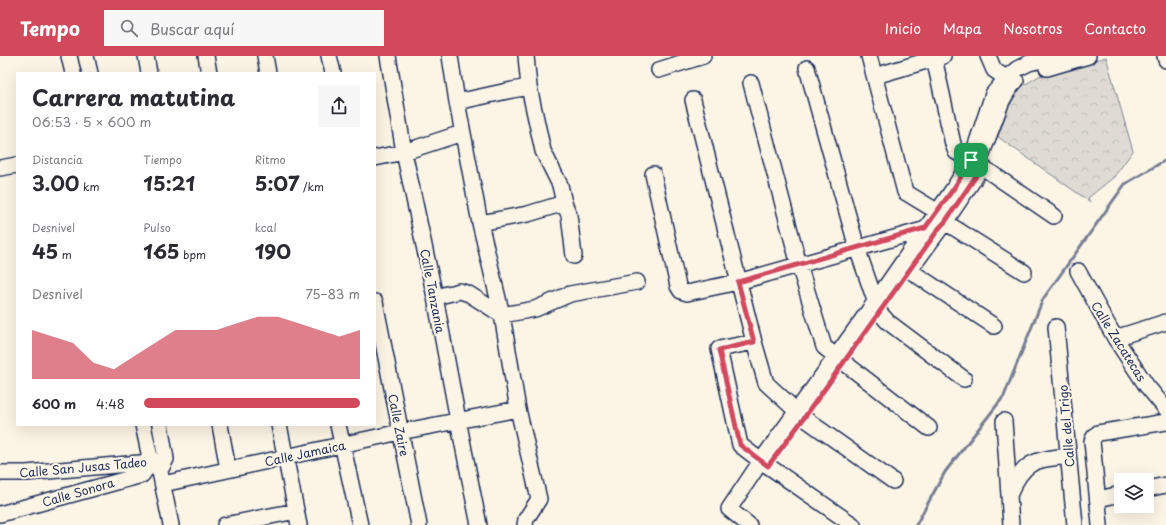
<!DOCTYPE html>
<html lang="es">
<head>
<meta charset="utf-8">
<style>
  :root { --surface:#fff; --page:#f7f7f7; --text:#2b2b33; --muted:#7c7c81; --accent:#d1495b }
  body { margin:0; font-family:"Playpen Sans",sans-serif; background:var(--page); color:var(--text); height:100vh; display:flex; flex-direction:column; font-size:15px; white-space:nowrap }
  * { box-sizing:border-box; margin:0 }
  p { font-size:13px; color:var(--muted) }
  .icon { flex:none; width:22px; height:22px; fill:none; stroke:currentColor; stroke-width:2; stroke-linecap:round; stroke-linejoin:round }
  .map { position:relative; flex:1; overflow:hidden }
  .details { position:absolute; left:16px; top:16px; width:360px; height:354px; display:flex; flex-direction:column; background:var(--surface); border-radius:0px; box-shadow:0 4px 16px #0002 }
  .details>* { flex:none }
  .fabs { position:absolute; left:1114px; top:417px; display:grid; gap:8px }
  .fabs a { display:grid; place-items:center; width:40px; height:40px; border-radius:0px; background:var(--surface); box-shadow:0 4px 16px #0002; font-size:20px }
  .pin { position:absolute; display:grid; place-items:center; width:34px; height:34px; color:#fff; margin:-17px; border-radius:8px; box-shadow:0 2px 6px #0006 }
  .round { display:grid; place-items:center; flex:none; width:42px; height:42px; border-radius:0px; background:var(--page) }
  .summary { display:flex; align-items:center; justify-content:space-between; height:68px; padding:0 16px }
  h1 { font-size:22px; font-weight:700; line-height:30px }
  .figures { display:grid; grid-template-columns:repeat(3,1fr); gap:6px; height:68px; padding:4px 16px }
  .figures div { display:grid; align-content:center }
  .figures b { font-size:20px; font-weight:700 }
  .figures small { font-size:11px; font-weight:400 }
  .figures p { font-size:11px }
  .chart { height:112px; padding:8px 16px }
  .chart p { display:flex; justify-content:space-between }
  .chart svg { width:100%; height:72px; margin-top:4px; fill:var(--accent); opacity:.7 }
  ul { padding:0 16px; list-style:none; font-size:13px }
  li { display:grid; grid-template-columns:64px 48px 1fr; align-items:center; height:30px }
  li i { height:10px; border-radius:5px; background:var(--accent) }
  header { display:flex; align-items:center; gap:24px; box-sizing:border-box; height:56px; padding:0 20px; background:var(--accent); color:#fff }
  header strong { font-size:19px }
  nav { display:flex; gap:22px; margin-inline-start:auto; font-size:14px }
  .search { width:280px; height:36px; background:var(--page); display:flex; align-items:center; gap:10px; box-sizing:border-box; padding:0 14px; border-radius:0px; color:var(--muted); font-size:15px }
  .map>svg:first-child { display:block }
  .park { fill:url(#park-crowns); stroke:#7d8599 }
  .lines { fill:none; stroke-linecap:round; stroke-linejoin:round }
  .stream { stroke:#767f94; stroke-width:3 }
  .minor-casing { stroke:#1b2f5e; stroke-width:18 }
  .minor { stroke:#fcf5e5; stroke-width:15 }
  .route-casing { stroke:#fff; stroke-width:8 }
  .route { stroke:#d1495b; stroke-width:5 }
  .labels { text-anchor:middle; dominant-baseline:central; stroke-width:4; stroke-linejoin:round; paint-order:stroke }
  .street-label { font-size:12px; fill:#1b2f5e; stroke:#fcf5e5 }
</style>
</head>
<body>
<header>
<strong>Tempo</strong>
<div class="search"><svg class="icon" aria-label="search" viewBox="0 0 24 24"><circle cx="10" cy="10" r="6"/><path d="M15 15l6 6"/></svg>Buscar aquí</div>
<nav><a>Inicio</a><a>Mapa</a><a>Nosotros</a><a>Contacto</a></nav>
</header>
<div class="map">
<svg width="1166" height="469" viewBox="0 0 1166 469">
  <defs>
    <pattern id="park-crowns" width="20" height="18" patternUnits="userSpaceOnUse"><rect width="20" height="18" fill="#dfdbd4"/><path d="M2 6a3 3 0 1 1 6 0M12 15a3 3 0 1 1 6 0" fill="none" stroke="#bfbcb8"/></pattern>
  </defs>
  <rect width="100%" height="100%" fill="#fcf5e5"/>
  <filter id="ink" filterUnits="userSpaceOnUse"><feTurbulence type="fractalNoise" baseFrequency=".025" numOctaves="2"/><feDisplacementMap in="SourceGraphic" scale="8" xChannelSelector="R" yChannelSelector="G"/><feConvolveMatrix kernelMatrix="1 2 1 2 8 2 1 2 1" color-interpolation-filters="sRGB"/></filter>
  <g filter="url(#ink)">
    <!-- park -->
    <path class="park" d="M 1106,1 L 1133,95 L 1114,121 L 1088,142 L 1090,146 L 998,81 L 1008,52 L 1021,31 L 1039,20 Z"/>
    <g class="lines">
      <!-- stream -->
      <path class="stream" d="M 916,469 L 945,416 L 1004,340 L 1043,243 L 1125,128 L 1164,105"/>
      <defs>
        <path id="minor" d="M 69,0 L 73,17
          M 86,0 L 90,17
          M 146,0 L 149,17
          M 206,0 L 209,17
          M 265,0 L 268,17
          M 329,0 L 333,17
          M 388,0 L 404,96 L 435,241 L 458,364 L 479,469
          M 450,0 L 457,46 L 480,167 L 502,259 L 518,353 L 539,443 L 526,463 L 525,469
          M 869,0 L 905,136 L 938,156 L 945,166 L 1024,216
          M 988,0 L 994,14 L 1006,22 L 1012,29
          M 1165,0 L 1166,4
          M 934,2 L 953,88 L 956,96 L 978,108 L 1054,160
          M 807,12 L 857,192 L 879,256 L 888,266 L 964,323
          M 1047,12 L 1088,0
          M 659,14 L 703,0
          M 875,20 L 943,0
          M 751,27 L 799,209 L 824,291 L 929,372
          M 529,31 L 543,95 L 560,129 L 564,147
          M 693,44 L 754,286 L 766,327 L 804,362 L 893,425
          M 457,46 L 512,34 L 529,31 L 526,0
          M 375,102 L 404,96 L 462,77
          M 0,112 L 17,109
          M 653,118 L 678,230 L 681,235 L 687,237 L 738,226 L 930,172
          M 480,167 L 528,158 L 564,147 L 569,159 L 574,200
          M 906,205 L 909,214 L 994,270
          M 909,215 L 945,166 L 976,120 L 978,108 L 1001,47 C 1005,39 1009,31 1016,25
          M 1078,215 L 1115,282 L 1146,329 L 1166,353
          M 435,241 L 460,235 L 469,238 L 502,259 L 535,253 L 570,238 L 637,226
          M 375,246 L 419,469
          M 1056,271 L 1075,469
          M 1115,282 L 1166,266
          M 754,286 L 719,293 L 740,389 L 761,405 L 853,469
          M 1004,365 L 1011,469
          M 143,369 L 151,406 L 160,416 L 171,469
          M 160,369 L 166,403 L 162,411
          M 220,369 L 228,413
          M 279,369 L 299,469
          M 338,369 L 360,469
          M 0,417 L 26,417 L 151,406 L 166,403
          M 163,428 L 400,376 L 518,353
          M 1147,433 L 1166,429
          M 1010,437 C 1024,404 1035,404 1068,400
          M 1098,443 L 1121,438
          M 0,458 L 142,419 L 151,406
          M 225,469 L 296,455
          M 749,469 L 729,453 L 761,405 L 875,246 L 954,132 L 971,104 L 993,38 L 999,31 L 1006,22 L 1017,13 L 1029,7 L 1058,0
          M 1100,469 L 1092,385 L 1094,381 L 1098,377 L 1166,366"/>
      </defs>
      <!-- minor casing -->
      <use href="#minor" class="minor-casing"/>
      <!-- minor -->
      <use href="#minor" class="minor"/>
    </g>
  </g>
  <g class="lines" filter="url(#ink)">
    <defs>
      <path id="route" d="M 971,104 L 978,108 L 976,120 L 945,166 L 940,171 L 804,362 L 768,410 L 740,389 L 719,294 L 754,286 L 738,226 L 925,172 L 954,132 Z"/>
    </defs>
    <!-- route casing -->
    <use href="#route" class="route-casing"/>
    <!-- route -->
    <use href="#route" class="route"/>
  </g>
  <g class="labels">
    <!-- street labels -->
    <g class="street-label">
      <text transform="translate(433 235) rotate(79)">Calle Tanzania</text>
      <text transform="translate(1119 285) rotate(58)">Calle Zacatecas</text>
      <text transform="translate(399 369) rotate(79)">Calle Zaire</text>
      <text transform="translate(1066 370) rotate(-95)">Calle del Trigo</text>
      <text transform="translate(305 397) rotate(-12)">Calle Jamaica</text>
      <text transform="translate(83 411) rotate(-5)">Calle San Jusas Tadeo</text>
      <text transform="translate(78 436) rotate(-16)">Calle Sonora</text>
    </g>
  </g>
</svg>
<div class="fabs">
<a><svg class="icon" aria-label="layers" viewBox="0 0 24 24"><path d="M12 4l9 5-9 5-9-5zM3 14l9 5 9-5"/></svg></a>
</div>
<div class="pin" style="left:971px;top:104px;background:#1e9e55"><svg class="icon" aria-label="arrive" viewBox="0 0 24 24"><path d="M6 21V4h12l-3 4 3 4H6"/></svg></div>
<section class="details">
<div class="summary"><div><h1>Carrera matutina</h1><p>06:53 · 5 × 600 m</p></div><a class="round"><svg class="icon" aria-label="share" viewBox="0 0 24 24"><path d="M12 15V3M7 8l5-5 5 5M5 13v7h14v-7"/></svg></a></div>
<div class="figures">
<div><p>Distancia</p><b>3.00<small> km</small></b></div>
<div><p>Tiempo</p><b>15:21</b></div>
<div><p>Ritmo</p><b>5:07<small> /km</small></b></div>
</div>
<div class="figures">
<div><p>Desnivel</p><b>45<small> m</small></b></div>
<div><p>Pulso</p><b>165<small> bpm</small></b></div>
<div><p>kcal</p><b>190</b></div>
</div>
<div class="chart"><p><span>Desnivel</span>75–83 m</p>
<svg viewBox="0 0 160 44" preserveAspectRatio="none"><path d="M0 44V14L10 18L20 22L30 34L40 38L50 30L60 22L70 14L80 14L90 14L100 10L110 6L120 6L130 10L140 14L150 18L160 14V44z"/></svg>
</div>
<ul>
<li><b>600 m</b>4:48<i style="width:100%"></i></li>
</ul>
</section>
</div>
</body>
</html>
